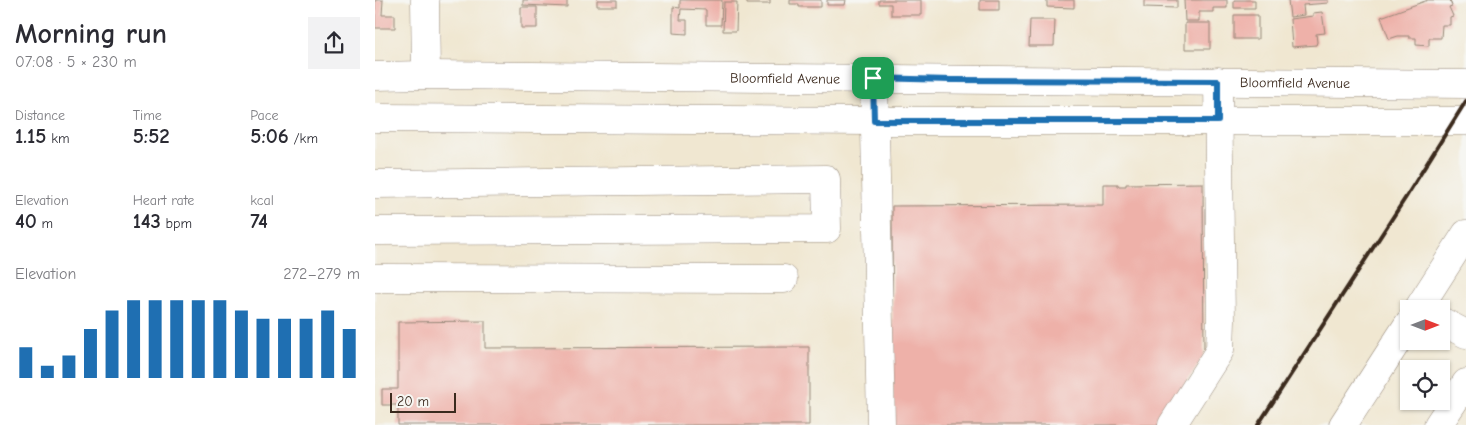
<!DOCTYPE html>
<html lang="en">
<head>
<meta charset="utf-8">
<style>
  :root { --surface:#fff; --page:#f2f2f3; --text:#2b2b33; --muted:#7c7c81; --accent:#1f6fb2 }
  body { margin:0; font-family:"Comic Neue",sans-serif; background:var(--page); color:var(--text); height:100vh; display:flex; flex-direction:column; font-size:19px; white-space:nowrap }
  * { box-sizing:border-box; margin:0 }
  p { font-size:16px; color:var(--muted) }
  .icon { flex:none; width:28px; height:28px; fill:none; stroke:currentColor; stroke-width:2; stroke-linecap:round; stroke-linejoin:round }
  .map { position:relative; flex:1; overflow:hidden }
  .sheet { display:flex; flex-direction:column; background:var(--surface); width:375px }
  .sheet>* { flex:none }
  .needle { width:32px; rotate:90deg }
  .fabs { position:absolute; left:1025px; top:300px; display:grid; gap:10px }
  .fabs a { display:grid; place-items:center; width:50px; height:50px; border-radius:0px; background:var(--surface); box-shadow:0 1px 4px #0004; font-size:25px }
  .scale { position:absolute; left:15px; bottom:12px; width:66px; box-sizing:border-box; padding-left:5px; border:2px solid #3b2a1e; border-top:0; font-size:14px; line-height:18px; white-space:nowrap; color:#3b2a1e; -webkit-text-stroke:4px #f6f6f2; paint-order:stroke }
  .pin { position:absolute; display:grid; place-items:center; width:42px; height:42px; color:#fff; margin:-21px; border-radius:10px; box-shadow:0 2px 8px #0006 }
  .round { display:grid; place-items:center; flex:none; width:52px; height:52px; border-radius:0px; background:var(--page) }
  .overview { display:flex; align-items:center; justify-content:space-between; height:85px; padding:0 15px }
  h1 { font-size:28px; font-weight:600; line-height:38px }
  .metrics { display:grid; grid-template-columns:repeat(3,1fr); gap:8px; height:85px; padding:5px 15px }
  .metrics div { display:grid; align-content:center }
  .metrics b { font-size:21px; font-weight:600 }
  .metrics small { font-size:14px; font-weight:400 }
  .metrics p { font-size:14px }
  .chart { height:140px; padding:10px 15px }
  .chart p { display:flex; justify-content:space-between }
  .chart svg { width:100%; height:90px; margin-top:5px; stroke:var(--accent); stroke-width:6 }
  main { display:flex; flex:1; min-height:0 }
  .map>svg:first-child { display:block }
  .building { fill:#eeb1a9 }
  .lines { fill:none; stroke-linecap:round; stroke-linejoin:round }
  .minor-casing { stroke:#968878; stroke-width:29 }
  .major-casing { stroke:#968878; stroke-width:29 }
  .minor { stroke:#fff; stroke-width:28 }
  .major { stroke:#fff; stroke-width:28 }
  .rail { stroke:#3b2a1e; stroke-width:4 }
  .route-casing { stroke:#fff; stroke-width:10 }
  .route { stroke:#1f6fb2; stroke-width:6 }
  .labels { text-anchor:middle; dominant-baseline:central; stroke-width:5; stroke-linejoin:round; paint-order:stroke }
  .street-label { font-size:14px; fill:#3b2a1e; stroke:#f6f6f2 }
</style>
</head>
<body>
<main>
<section class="sheet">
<div class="overview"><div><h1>Morning run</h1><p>07:08 · 5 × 230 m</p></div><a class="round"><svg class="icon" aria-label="share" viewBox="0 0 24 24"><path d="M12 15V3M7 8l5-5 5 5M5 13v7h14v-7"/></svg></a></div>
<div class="metrics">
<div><p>Distance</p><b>1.15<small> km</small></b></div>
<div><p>Time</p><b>5:52</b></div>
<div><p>Pace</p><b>5:06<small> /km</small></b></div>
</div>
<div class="metrics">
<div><p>Elevation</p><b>40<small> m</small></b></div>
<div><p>Heart rate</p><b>143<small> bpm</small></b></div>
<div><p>kcal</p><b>74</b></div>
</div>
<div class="chart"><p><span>Elevation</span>272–279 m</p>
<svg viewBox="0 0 160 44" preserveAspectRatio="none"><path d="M5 44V29M15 44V38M25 44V33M35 44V20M45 44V11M55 44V6M65 44V6M75 44V6M85 44V6M95 44V6M105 44V11M115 44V15M125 44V15M135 44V15M145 44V11M155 44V20"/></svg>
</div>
</section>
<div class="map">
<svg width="1091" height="425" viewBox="0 0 1091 425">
  <rect width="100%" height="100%" fill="#f6f6f2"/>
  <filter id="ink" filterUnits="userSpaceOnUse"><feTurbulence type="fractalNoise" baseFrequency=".02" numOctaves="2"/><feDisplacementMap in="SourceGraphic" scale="10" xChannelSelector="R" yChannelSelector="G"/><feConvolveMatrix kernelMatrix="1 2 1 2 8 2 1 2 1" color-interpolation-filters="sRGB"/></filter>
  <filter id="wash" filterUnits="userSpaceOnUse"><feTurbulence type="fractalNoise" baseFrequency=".0096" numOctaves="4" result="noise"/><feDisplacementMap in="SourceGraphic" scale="20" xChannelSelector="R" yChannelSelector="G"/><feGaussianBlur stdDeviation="1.12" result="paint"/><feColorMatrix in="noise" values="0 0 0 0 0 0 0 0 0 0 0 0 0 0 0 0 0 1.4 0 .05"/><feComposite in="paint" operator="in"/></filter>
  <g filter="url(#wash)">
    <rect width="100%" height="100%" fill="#f0e7d1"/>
    <g id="blocks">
      <!-- building -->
      <path class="building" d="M 0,0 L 8,0 L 7,15 L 20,15 L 20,28 L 0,28 Z
        M 148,0 L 192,0 L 192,7 L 148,5 Z
        M 222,0 L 242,0 L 242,6 L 222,6 Z
        M 305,0 L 347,0 L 346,25 L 331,25 L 331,10 L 306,9 L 305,20 L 312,20 L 312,34 L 298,33 L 298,7 L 305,8 Z
        M 372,0 L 395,0 L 395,4 L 372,4 Z
        M 415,0 L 446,0 L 446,7 L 424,7 L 424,4 L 415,4 Z
        M 452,0 L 471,0 L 470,5 L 452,5 Z
        M 504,0 L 546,0 L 546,15 L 516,15 L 516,4 L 504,4 Z
        M 605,0 L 624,0 L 624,10 L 605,10 Z
        M 672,0 L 699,0 L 699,8 L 672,7 Z
        M 769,0 L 802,0 L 802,8 L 769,7 Z
        M 809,0 L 852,0 L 852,8 L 838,8 L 838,12 L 824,12 L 824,21 L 810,21 Z
        M 859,0 L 880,0 L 880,8 L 859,8 Z
        M 913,0 L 953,0 L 953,3 L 928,5 L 929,15 L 915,17 Z
        M 1053,0 L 1075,0 L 1077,6 L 1074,7 L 1078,16 L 1075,17 L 1075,25 L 1067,25 L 1066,38 L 1054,38 L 1054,46 L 1041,45 L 1041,38 L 1034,38 L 1034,36 L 1023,36 L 1014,39 L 1006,17 Z
        M 349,2 L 362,2 L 361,31 L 348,31 Z
        M 146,7 L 162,7 L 162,28 L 146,28 Z
        M 947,12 L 950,33 L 941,34 L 942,42 L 941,45 L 917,47 L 915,19 L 938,16 L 938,13 Z
        M 859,15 L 883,15 L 883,39 L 859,39 Z
        M 655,20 L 680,20 L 679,46 L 654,46 Z
        M 810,23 L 835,23 L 835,49 L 810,49 Z
        M 828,183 L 829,356 L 784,425 L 518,425 L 517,206 L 728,205 L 728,184 L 743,184 L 743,186 L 751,186 L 751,184 Z
        M 110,321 L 110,348 L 434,347 L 434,425 L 23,425 L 23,405 L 7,405 L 7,389 L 23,389 L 23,322 Z"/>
    </g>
  </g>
  <g filter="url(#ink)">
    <use href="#blocks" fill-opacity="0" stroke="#968878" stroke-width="1"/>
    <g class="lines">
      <defs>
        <path id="minor" d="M 50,0 L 51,75
          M 499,79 L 506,425
          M 0,184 L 451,179 L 452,229 L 0,231
          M 0,278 L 409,279
          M 1043,309 L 1091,234
          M 1066,321 L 1091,334
          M 797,425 L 845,350 L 846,320 L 843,81
          M 968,425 L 1034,323
          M 1063,425 L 1091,383"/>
        <g id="major">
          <path id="s1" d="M 0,76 L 51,75 L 1091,84"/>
          <path d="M 0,118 L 499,121 L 1091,121"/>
        </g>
      </defs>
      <!-- minor casing -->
      <use href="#minor" class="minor-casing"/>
      <!-- major casing -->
      <use href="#major" class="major-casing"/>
      <!-- minor -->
      <use href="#minor" class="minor"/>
      <!-- major -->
      <use href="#major" class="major"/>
      <!-- rail -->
      <path class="rail" d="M 883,425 L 1031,197 L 1091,101"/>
    </g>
  </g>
  <g class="lines" filter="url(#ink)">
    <defs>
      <path id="route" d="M 498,78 L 576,80 L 843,81 L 843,121 L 499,121 Z"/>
    </defs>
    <!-- route casing -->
    <use href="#route" class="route-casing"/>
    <!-- route -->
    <use href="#route" class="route"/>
  </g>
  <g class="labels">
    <!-- street labels -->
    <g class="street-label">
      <text stroke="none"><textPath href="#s1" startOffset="410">Bloomfield Avenue</textPath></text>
      <text stroke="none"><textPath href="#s1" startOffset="920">Bloomfield Avenue</textPath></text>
    </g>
  </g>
</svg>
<div class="fabs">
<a><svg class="needle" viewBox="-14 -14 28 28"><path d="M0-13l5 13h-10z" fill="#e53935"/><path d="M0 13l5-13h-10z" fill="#7c7c81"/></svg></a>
<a><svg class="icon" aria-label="locate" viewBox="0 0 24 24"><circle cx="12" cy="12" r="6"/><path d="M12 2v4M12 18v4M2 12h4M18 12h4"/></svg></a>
</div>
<div class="scale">20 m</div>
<div class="pin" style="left:498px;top:78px;background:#1e9e55"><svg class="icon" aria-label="arrive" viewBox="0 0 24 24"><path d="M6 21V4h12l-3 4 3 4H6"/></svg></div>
</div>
</main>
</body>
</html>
